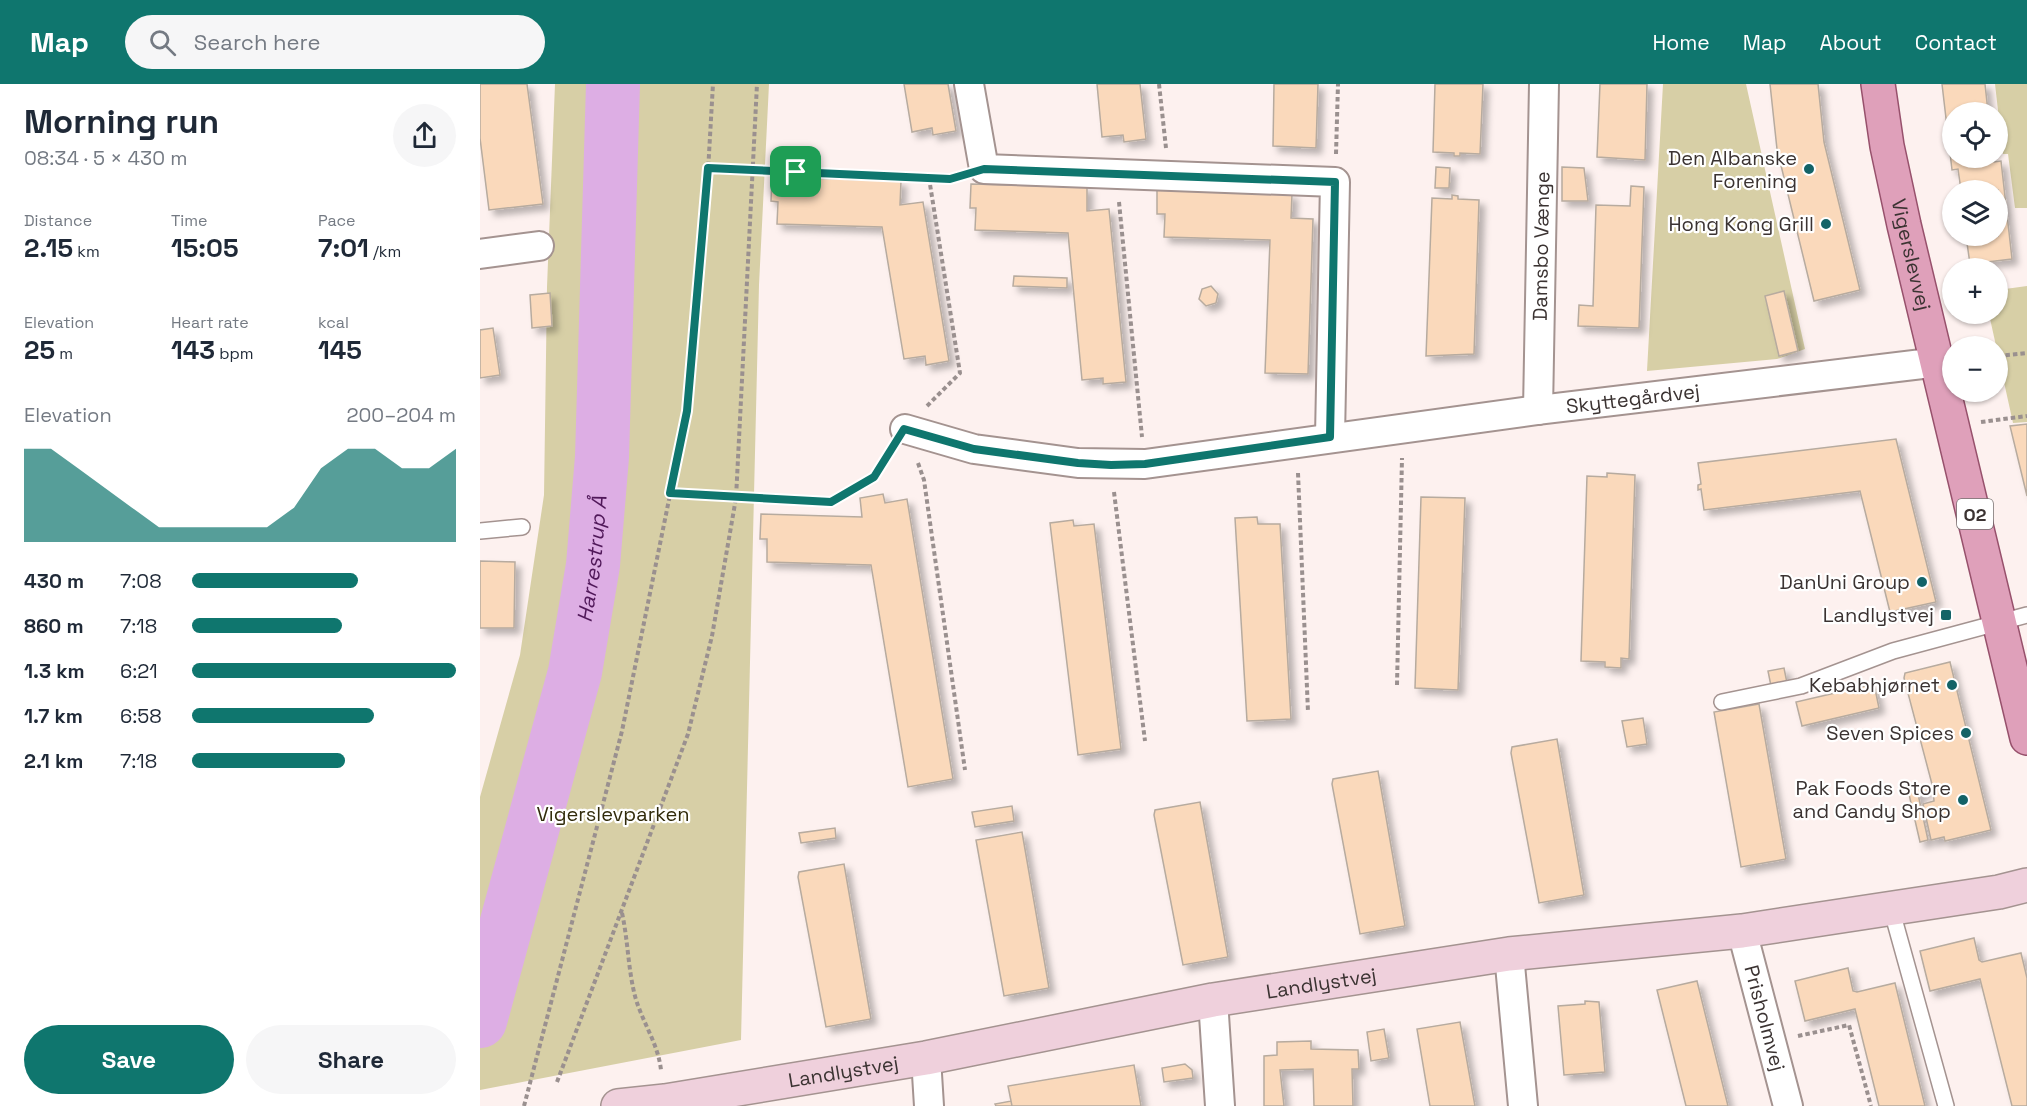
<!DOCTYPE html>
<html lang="en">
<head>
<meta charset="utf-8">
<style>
  :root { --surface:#fff; --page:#f6f6f7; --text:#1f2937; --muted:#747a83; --accent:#0f766e }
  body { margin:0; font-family:"Space Grotesk",sans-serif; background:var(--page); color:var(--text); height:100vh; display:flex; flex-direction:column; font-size:22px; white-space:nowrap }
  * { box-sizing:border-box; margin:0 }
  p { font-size:20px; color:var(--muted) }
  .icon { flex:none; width:33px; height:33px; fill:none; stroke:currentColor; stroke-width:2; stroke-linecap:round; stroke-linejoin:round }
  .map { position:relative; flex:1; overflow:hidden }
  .sheet { display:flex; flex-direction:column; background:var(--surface); width:480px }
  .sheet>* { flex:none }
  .buttons { position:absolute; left:1462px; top:18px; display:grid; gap:12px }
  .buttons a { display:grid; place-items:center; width:66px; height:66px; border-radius:50%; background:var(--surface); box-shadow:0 2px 4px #0004; font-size:30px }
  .pin { position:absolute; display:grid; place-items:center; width:51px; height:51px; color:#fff; margin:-26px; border-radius:12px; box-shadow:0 3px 9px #0006 }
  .round { display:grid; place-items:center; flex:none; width:63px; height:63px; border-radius:32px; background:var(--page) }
  .head { display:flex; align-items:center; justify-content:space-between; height:102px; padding:0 24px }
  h1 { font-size:33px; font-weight:700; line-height:45px }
  .figures { display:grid; grid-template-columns:repeat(3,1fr); gap:9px; height:102px; padding:6px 24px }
  .figures div { display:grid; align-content:center }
  .figures b { font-size:26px; font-weight:700 }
  .figures small { font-size:16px; font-weight:400 }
  .figures p { font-size:16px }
  .chart { height:168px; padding:12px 24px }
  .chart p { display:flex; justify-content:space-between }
  .chart svg { width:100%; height:108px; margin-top:6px; fill:var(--accent); opacity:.7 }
  .button { display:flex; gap:12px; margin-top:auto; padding:12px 24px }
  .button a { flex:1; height:69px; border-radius:36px; background:var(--accent); color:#fff; font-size:24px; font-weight:700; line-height:69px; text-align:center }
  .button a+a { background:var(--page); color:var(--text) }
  ul { padding:0 24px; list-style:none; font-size:20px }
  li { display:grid; grid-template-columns:96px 72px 1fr; align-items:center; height:45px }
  li i { height:15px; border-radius:8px; background:var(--accent) }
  header { display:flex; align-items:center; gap:36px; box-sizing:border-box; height:84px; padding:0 30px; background:var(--accent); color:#fff }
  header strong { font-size:28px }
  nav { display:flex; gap:33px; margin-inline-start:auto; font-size:21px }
  .search { width:420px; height:54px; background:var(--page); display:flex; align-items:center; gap:15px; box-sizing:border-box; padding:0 21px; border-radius:33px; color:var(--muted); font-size:22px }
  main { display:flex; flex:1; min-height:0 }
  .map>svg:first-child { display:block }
  .green { fill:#d7cfa6 }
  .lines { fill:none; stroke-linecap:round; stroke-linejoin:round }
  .river { stroke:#ddaee4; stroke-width:54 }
  .building { fill:#fad9bb; stroke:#b7ab9f; stroke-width:1.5; filter:url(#shadow) }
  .lane-casing { stroke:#a49390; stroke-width:18 }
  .street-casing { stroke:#a49390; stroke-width:32 }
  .secondary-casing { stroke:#a49390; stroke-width:36 }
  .primary-casing { stroke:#97516c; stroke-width:36 }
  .path { stroke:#9a908f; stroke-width:4; stroke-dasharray:4.5 3; stroke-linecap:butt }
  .lane { stroke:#fff; stroke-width:15 }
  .street { stroke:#fff; stroke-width:28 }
  .secondary { stroke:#efd0dc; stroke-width:33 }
  .primary { stroke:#dfa0ba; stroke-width:33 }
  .route-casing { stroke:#fff; stroke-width:12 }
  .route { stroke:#0f766e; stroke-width:8 }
  .poi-dot { fill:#136367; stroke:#fff; stroke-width:2 }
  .labels { text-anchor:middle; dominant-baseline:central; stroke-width:4.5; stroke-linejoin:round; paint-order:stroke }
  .shield { fill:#fff; stroke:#767070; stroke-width:1.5 }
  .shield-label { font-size:18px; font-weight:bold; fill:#3b3332 }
  .poi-label { font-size:20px; fill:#3b3332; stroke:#fff; text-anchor:end }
  .street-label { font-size:20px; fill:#3b3332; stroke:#fff }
  .park-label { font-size:20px; fill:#312b0b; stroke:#fff }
  .water-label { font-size:21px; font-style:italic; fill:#501859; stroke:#fff }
</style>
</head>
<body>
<header>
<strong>Map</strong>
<div class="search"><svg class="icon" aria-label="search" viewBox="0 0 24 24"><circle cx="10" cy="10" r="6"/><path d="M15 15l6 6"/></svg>Search here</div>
<nav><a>Home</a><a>Map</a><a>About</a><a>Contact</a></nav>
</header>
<main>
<section class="sheet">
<div class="head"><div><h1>Morning run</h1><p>08:34 · 5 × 430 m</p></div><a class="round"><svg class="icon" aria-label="share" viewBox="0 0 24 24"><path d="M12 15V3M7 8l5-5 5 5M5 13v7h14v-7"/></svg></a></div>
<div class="figures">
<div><p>Distance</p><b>2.15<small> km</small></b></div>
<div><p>Time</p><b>15:05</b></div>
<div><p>Pace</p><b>7:01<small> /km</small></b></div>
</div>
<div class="figures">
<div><p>Elevation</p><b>25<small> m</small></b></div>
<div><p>Heart rate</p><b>143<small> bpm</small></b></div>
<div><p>kcal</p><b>145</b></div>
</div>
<div class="chart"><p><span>Elevation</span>200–204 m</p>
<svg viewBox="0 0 160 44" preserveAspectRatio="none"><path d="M0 44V6L10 6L20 14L30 22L40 30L50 38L60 38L70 38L80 38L90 38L100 30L110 14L120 6L130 6L140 14L150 14L160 6V44z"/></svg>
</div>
<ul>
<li><b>430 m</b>7:08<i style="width:63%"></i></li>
<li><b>860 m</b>7:18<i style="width:57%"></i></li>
<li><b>1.3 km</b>6:21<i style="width:100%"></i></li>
<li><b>1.7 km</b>6:58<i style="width:69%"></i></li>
<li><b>2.1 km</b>7:18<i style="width:58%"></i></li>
</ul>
<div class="button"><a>Save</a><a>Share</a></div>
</section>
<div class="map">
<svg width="1547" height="1022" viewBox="0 0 1547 1022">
  <defs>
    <filter id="shadow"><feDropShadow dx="5.5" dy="5.5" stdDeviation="3" flood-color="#0004"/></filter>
  </defs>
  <rect width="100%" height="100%" fill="#fdf1ef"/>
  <!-- green -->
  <path class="green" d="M 75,0 L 289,0 L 279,201 L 261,956 L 0,1006 L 0,713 L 40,571 L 64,411 L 67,203 Z
    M 1183,0 L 1266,0 L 1325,265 L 1297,275 L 1167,287 Z
    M 1515,0 L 1547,0 L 1547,124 L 1535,124 L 1528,70 L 1523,70 Z
    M 1547,202 L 1547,338 L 1533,339 L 1509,230 L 1518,230 L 1518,206 Z"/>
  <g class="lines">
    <!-- river -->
    <path class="river" id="s1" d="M 0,937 L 95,588 L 113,481 L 122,373 L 133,0"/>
  </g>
  <!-- building -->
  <path class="building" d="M 0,0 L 47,0 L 63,120 L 9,126 L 0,54 Z
    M 424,0 L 468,0 L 476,47 L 453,51 L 452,44 L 432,48 Z
    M 617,0 L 660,0 L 666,55 L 644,58 L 643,51 L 622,53 Z
    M 794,0 L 838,0 L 836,64 L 793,62 Z
    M 955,0 L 1003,0 L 1000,70 L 980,69 L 980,72 L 974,72 L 974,69 L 953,68 Z
    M 1120,0 L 1167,0 L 1165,76 L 1117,73 Z
    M 1290,0 L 1338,0 L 1344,58 L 1380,206 L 1334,217 L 1297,65 Z
    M 1462,0 L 1505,0 L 1508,28 L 1473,28 L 1473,74 L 1513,74 L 1514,78 L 1521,77 L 1532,175 L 1490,180 L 1486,152 L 1518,152 L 1518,106 L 1481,106 L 1478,85 L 1472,86 Z
    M 956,83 L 970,84 L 969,104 L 955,104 Z
    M 1082,83 L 1104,84 L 1108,117 L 1082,117 Z
    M 292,93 L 421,97 L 420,121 L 443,118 L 469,277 L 446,281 L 445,272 L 424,275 L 402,143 L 297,140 L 298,118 L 291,117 Z
    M 491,100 L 607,103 L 607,127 L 629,125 L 646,298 L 623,300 L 623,294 L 602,296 L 588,149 L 495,146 L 496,124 L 490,124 Z
    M 1151,102 L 1164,103 L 1159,244 L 1098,242 L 1099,221 L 1113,222 L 1116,121 L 1150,122 Z
    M 677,106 L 812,110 L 811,134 L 833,135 L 828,290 L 785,289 L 790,156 L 684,153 L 685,130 L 677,130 Z
    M 972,111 L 978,112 L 978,115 L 999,116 L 994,270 L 946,272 L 952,114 L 972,115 Z
    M 534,192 L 587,194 L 587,204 L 533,202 Z
    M 731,202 L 738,210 L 736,219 L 726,222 L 719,215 L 722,205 Z
    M 1304,207 L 1318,267 L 1299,272 L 1285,212 Z
    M 70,209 L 72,242 L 52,244 L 50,211 Z
    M 13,244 L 20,291 L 0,294 L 0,246 Z
    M 1547,340 L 1547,412 L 1530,342 Z
    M 1416,355 L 1456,518 L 1410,528 L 1380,407 L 1224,426 L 1221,405 L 1218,406 L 1218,401 L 1221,400 L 1218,379 Z
    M 1127,389 L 1155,391 L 1149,575 L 1141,574 L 1141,584 L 1125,583 L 1125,578 L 1101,577 L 1107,392 L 1127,393 Z
    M 403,410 L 405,419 L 427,415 L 473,695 L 428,703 L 391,481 L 287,478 L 287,455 L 280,455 L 281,430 L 382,433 L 380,414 Z
    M 941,413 L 985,414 L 978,606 L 935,604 Z
    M 777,433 L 778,440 L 800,440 L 811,635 L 767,637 L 755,434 Z
    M 593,436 L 594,442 L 614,440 L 641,665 L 598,671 L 570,439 Z
    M 0,477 L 35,478 L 34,544 L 0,544 Z
    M 1470,578 L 1511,746 L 1465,757 L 1464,753 L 1451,756 L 1443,720 L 1454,717 L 1453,704 L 1424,594 L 1425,589 Z
    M 1304,584 L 1308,604 L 1292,607 L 1288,587 Z
    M 1394,600 L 1399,624 L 1322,642 L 1316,618 Z
    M 1279,620 L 1306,775 L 1261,783 L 1234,628 Z
    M 1163,634 L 1167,660 L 1147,663 L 1142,637 Z
    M 1077,655 L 1104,811 L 1059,819 L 1031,669 L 1032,663 Z
    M 898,687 L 925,842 L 880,850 L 852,700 L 853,695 Z
    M 1446,702 L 1447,708 L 1438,710 L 1448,756 L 1440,758 L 1428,706 Z
    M 720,718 L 748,873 L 703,881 L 674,731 L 675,726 Z
    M 532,722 L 534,737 L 495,743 L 492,728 Z
    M 355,744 L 356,754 L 321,759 L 319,749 Z
    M 542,748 L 569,904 L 524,912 L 496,756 Z
    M 364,780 L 391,935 L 346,943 L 318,793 L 319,788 Z
    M 1494,854 L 1499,876 L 1502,878 L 1541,869 L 1547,894 L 1547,1022 L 1532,1022 L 1500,895 L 1450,907 L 1440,867 Z
    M 1368,884 L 1373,907 L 1377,908 L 1415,899 L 1445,1022 L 1399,1022 L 1375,925 L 1325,937 L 1315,897 Z
    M 1217,897 L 1248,1022 L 1206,1022 L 1177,906 Z
    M 1105,917 L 1119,918 L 1125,988 L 1084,991 L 1078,922 L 1105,920 Z
    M 980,938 L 995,1022 L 950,1022 L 937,945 Z
    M 904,945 L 909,974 L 891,977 L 887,948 Z
    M 831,957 L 831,965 L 878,966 L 879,985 L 872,985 L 873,1022 L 834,1022 L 833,985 L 800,986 L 804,1022 L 784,1022 L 784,972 L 797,971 L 797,958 Z
    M 705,980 L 712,986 L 713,994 L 684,998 L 682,984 Z
    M 654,981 L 661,1022 L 532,1022 L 528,1002 Z
    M 531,1017 L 532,1022 L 516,1022 L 515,1020 Z"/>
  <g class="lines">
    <defs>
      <path id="lane" d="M 0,447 L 42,443
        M 1242,618 L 1321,602 L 1413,567 L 1547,531
        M 1411,824 L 1466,1022"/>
      <g id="street">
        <path d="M 489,0 L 504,85 L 855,98 L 850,353"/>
        <path d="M 0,170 L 59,162"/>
        <path id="s2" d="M 1058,326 L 1064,0"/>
        <path id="s3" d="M 425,345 L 494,365 L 598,379 L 665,380 L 1058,326 L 1459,278"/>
        <path id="s4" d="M 1262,847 L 1308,1022"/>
        <path d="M 1029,870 L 1043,1022"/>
        <path d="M 733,916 L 740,1022"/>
        <path d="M 446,974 L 449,1022"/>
      </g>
      <g id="secondary">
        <path id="s5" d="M 138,1022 L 185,1017 L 446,974 L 733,916 L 1029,870 L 1262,847 L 1519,808 L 1547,801"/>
      </g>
      <g id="primary">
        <path id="s6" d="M 1398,0 L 1407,62 L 1424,141 L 1547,654"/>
      </g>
    </defs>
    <!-- lane casing -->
    <use href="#lane" class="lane-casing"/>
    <!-- street casing -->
    <use href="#street" class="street-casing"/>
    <!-- secondary casing -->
    <use href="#secondary" class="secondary-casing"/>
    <!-- primary casing -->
    <use href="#primary" class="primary-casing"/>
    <!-- path -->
    <path class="path" d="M 679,0 L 686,64
      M 856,70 L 858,0
      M 228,84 L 449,94 L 477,93
      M 639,118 L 662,353
      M 1518,272 L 1547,269
      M 447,322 L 480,289 L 449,94
      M 1501,338 L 1547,332
      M 438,379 L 444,396 L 485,686
      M 818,389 L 828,628
      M 634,408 L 665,657
      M 191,409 L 315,416
      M 315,417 L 351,418 L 394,393 L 409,369
      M 917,601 L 922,374
      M 142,829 C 148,856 148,885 155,912 C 162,938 178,959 181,986
      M 1318,952 L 1369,941 L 1391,1022
      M 77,998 L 208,650 L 232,552 L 256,414 L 277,0
      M 44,1022 L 142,647 L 207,327 L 225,140 L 233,0"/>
    <!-- lane -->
    <use href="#lane" class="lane"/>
    <!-- street -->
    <use href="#street" class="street"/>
    <!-- secondary -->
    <use href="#secondary" class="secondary"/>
    <!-- primary -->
    <use href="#primary" class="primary"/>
  </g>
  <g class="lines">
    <defs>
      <path id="route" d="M 228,84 L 470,95 L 504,85 L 855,98 L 850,353 L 665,380 L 631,381 L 598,379 L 494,365 L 424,345 L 394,393 L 351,418 L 190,409 L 207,327 Z"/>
    </defs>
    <!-- route casing -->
    <use href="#route" class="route-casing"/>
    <!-- route -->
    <use href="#route" class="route"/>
  </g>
  <!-- markers -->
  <g class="poi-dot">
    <circle cx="1329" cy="85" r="6"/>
    <circle cx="1346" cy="140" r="6"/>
    <circle cx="1442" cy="498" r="6"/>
    <rect x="1460" y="525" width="12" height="12" rx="3"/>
    <circle cx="1472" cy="601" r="6"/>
    <circle cx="1486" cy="649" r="6"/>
    <circle cx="1483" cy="716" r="6"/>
  </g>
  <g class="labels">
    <!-- shield labels -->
    <rect class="shield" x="1477" y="415" width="36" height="30" rx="4.5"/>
    <g class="shield-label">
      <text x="1495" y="430">O2</text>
    </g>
    <!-- poi labels -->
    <g class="poi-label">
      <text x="1317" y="74">Den Albanske<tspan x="1317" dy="23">Forening</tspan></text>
      <text x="1334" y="140">Hong Kong Grill</text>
      <text x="1430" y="498">DanUni Group</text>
      <text x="1454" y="531">Landlystvej</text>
      <text x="1460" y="601">Kebabhjørnet</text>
      <text x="1474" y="649">Seven Spices</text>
      <text x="1471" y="704">Pak Foods Store<tspan x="1471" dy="23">and Candy Shop</tspan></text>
    </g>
    <!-- street labels -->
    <g class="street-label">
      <text stroke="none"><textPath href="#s2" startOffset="164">Damsbo Vænge</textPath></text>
      <text stroke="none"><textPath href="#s6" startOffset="174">Vigerslevvej</textPath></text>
      <text stroke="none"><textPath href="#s3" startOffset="736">Skyttegårdvej</textPath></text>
      <text stroke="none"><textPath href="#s5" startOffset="714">Landlystvej</textPath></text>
      <text stroke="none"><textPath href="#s4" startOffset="90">Prisholmvej</textPath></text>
      <text stroke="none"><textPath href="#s5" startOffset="228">Landlystvej</textPath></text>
    </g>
    <!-- park labels -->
    <g class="park-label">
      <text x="133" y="730">Vigerslevparken</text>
    </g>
    <!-- water labels -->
    <g class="water-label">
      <text stroke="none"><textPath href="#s1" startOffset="476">Harrestrup Å</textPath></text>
    </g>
  </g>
</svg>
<div class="buttons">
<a><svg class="icon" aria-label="locate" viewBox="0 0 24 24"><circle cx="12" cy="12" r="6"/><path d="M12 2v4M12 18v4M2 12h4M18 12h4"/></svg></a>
<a><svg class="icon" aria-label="layers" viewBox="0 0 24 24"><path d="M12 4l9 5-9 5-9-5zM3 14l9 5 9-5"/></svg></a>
<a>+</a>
<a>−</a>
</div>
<div class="pin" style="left:316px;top:88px;background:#1e9e55"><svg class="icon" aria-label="arrive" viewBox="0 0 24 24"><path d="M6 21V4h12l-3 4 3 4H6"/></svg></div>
</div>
</main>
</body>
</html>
